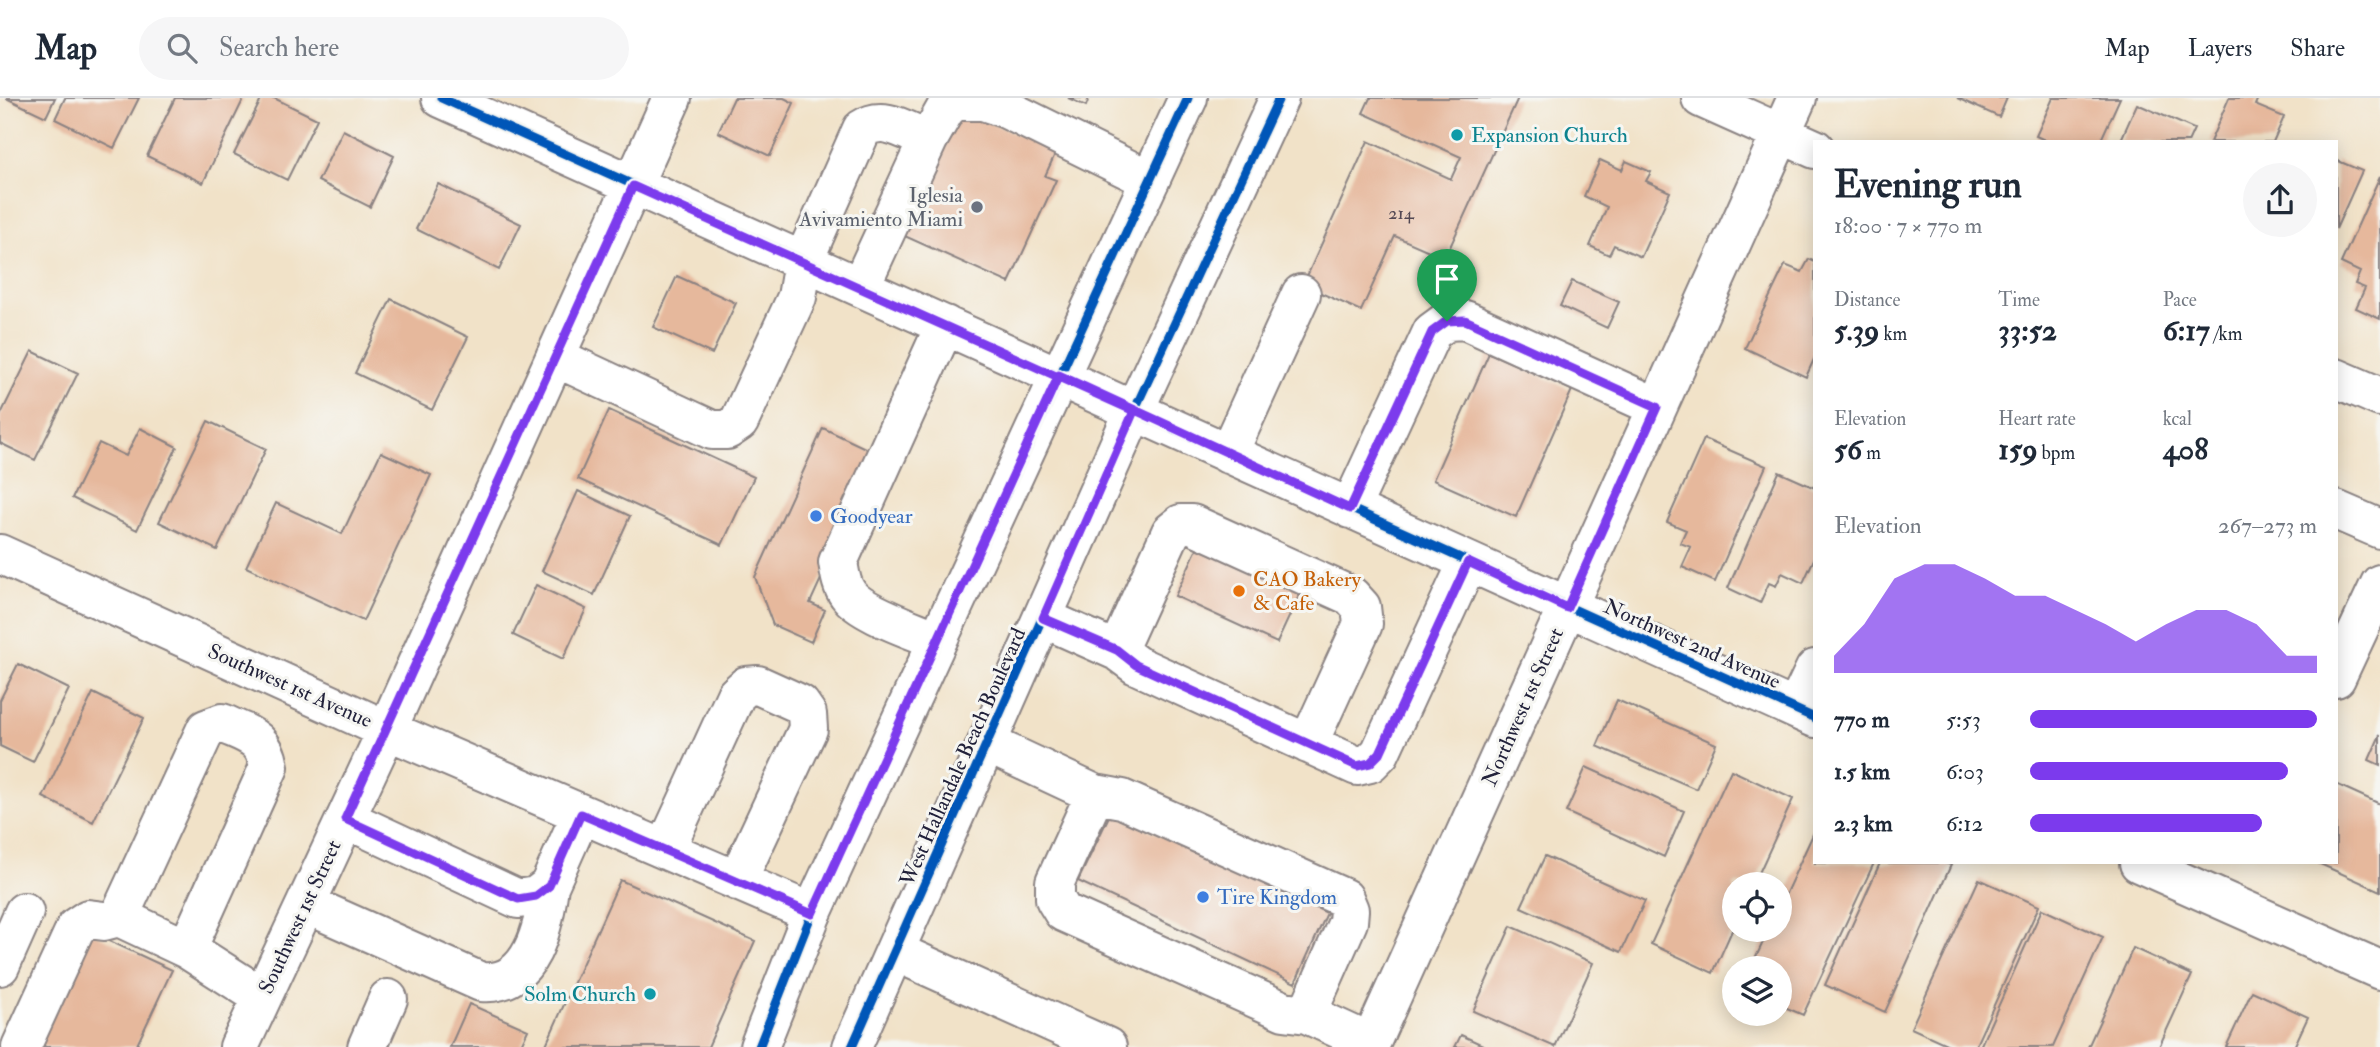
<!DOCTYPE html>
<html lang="en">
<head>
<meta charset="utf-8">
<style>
  :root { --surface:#fff; --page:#f6f6f7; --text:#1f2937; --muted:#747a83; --line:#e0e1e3; --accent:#7c3aed }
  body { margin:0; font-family:"IM FELL Double Pica",serif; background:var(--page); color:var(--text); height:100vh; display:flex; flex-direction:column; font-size:26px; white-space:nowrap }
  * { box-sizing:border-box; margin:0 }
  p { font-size:23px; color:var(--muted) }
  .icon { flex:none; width:38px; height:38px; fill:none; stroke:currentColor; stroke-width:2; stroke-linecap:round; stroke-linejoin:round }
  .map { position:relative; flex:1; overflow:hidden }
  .side { position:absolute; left:1813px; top:42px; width:525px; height:724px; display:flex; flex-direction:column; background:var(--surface); border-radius:0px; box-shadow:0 4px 18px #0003 }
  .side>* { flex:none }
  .tools { position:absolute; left:1722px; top:774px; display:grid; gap:14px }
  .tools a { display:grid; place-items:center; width:70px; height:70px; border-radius:50%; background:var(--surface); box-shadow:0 4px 18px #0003; font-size:35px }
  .pin { position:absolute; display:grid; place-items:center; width:60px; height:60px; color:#fff; margin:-72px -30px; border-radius:50% 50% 50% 0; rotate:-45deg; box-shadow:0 0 7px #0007 }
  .pin .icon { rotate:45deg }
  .round { display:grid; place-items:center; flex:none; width:74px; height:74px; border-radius:37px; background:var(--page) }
  .head { display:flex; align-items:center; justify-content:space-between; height:119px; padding:0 21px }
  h1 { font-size:38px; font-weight:800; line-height:52px }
  .stats { display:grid; grid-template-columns:repeat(3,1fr); gap:10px; height:119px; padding:7px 21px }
  .stats div { display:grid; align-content:center }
  .stats b { font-size:30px; font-weight:800 }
  .stats small { font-size:19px; font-weight:400 }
  .stats p { font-size:19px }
  .chart { height:196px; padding:14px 21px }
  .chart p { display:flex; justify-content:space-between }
  .chart svg { width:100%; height:126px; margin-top:7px; fill:var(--accent); opacity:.7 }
  ul { padding:0 21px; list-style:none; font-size:23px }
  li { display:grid; grid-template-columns:112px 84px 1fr; align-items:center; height:52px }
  li i { height:18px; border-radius:9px; background:var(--accent) }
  header { display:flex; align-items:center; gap:42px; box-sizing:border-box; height:98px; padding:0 35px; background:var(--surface); border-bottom:2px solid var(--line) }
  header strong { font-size:33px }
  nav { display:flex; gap:38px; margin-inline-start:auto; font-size:24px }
  .search { width:490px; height:63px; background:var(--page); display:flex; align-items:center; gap:18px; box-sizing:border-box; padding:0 24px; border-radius:38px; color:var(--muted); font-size:26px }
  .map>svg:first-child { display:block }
  .building { fill:#e6b89c }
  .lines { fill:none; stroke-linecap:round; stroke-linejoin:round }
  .minor-casing { stroke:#8a8282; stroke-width:42 }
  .major-casing { stroke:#8a8282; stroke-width:42 }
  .minor { stroke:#fff; stroke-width:38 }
  .major { stroke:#fff; stroke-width:38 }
  .cycleway-casing { stroke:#f6f6f2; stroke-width:13 }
  .cycleway { stroke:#0057b8; stroke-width:9 }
  .route-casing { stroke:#fff; stroke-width:14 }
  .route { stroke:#7c3aed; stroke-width:9 }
  .culture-dot { fill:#0f9aa8; stroke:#f6f6f2; stroke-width:2.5 }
  .worship-dot { fill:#6b7280; stroke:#f6f6f2; stroke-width:2.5 }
  .shop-dot { fill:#3f7fe0; stroke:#f6f6f2; stroke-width:2.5 }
  .food-dot { fill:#e8710a; stroke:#f6f6f2; stroke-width:2.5 }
  .labels { text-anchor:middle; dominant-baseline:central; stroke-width:6; stroke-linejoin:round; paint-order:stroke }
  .number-label { font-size:18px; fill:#534853 }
  .culture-label { font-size:21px; fill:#0d838f; stroke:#f6f6f2; text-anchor:start }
  .worship-label { font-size:21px; fill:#5b616d; stroke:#f6f6f2; text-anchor:end }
  .shop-label { font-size:21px; fill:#366cbe; stroke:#f6f6f2; text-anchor:start }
  .food-label { font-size:21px; fill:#c56008; stroke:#f6f6f2; text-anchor:start }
  .street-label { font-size:21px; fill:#22223b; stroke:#f6f6f2 }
</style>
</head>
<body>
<header>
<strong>Map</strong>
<div class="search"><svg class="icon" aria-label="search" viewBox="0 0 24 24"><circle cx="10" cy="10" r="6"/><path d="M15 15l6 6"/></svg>Search here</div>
<nav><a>Map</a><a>Layers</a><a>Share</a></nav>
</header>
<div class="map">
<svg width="2380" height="949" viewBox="0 0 2380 949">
  <rect width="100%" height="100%" fill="#f6f6f2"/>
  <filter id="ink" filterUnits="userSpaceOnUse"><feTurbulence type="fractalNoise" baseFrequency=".0143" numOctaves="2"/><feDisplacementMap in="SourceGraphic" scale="14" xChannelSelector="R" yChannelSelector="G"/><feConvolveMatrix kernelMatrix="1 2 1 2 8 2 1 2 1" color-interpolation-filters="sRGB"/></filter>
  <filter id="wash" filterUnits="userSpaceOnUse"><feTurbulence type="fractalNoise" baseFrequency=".00686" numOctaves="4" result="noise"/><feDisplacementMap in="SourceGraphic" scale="28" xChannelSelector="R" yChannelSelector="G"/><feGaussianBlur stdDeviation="1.57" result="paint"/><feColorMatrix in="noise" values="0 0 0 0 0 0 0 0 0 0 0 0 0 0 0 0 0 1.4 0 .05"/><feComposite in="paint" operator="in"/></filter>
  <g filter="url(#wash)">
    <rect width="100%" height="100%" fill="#f1e2c8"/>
    <g id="blocks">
      <!-- building -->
      <path class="building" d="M 6,0 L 55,0 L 46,19 Z
        M 65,0 L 139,0 L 114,50 L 55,21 Z
        M 175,0 L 244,0 L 203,85 L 147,58 Z
        M 262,0 L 274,0 L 317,21 L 287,82 L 234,56 Z
        M 734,0 L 784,0 L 794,5 L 770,58 L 718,34 Z
        M 1068,0 L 1089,0 L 1086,8 Z
        M 1370,0 L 1518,0 L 1445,160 L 1395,138 L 1361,213 L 1303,187 L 1368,43 L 1451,81 L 1461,59 L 1363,15 Z
        M 1957,0 L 2007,0 L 1999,19 Z
        M 2053,0 L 2120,0 L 2100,44 L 2049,44 L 2036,38 Z
        M 2229,0 L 2258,0 L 2255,7 L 2284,19 L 2273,44 L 2210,44 Z
        M 2137,6 L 2194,31 L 2188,44 L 2120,44 Z
        M 954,9 L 1056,54 L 1045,78 L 1056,82 L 1009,185 L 898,135 Z
        M 343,32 L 394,58 L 370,109 L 318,83 Z
        M 1600,62 L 1622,72 L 1626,63 L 1651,74 L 1646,83 L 1670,94 L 1641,159 L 1614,147 L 1609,157 L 1590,148 L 1607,109 L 1584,98 Z
        M 2336,62 L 2362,73 L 2336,131 Z
        M 2380,78 L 2380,221 L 2356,210 L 2365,190 L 2355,186 L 2360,174 L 2341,165 Z
        M 438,86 L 521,126 L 499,172 L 416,131 Z
        M 1809,161 L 1815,164 L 1815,259 L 1806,279 L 1745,250 L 1785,167 L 1802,174 Z
        M 677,178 L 736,205 L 712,256 L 653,229 Z
        M 1572,183 L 1619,204 L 1607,230 L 1560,208 Z
        M 391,201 L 468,239 L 432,312 L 355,275 Z
        M 32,253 L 78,275 L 35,362 L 0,345 L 0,318 Z
        M 1489,255 L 1572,292 L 1516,419 L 1433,382 Z
        M 609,312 L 754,379 L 722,447 L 578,381 Z
        M 208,323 L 266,351 L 217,452 L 159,424 Z
        M 140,330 L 177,349 L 137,432 L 72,400 L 99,345 L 126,358 Z
        M 823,330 L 878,356 L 810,505 L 825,512 L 811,544 L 773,527 L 755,479 Z
        M 1704,341 L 1766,368 L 1715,484 L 1682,469 L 1691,449 L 1680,445 L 1686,432 L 1667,424 Z
        M 381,354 L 431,377 L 363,523 L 246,469 L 276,405 L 342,436 Z
        M 1779,374 L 1815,390 L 1815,459 L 1803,485 L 1782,475 L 1776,488 L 1769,485 L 1760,505 L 1728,490 Z
        M 578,393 L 630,418 L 594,497 L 542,473 Z
        M 1201,442 L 1303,489 L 1277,545 L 1175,498 Z
        M 536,487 L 586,511 L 563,561 L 513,537 Z
        M 18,566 L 69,591 L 33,664 L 0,648 L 0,602 Z
        M 93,595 L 144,620 L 93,724 L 43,699 Z
        M 1617,602 L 1716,646 L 1696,691 L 1597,648 Z
        M 2380,637 L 2380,667 L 2369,662 Z
        M 1586,669 L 1684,713 L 1664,759 L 1566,714 Z
        M 1731,672 L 1793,701 L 1754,786 L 1734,786 L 1734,828 L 1713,875 L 1651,846 Z
        M 2336,686 L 2380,706 L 2380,793 L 2318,765 L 2336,765 Z
        M 1111,714 L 1327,815 L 1295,885 L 1078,783 Z
        M 1815,732 L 1815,765 L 1874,765 L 1803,917 L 1780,907 L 1780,870 L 1751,870 L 1769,831 L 1780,831 L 1780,808 Z
        M 1545,758 L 1645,803 L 1621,854 L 1521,809 Z
        M 1880,765 L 1945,765 L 1951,767 L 1885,914 L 1825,887 Z
        M 1979,781 L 2039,808 L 1975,949 L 1953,949 L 1911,930 Z
        M 620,782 L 755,843 L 708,949 L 545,949 Z
        M 2042,811 L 2103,839 L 2053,949 L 1980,949 Z
        M 1511,828 L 1593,865 L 1555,949 L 1473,913 Z
        M 84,831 L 172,872 L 136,949 L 46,949 L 33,943 Z
        M 2133,850 L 2192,877 L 2159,949 L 2088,949 Z
        M 2252,893 L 2308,919 L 2294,949 L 2226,949 Z
        M 469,906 L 528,932 L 520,949 L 450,949 Z
        M 1461,937 L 1487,949 L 1455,949 Z"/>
    </g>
  </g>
  <g filter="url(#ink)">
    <use href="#blocks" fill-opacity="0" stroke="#8a8282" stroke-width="2"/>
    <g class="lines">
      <defs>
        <path id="minor" d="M 441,0 L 1815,620
          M 1701,0 L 1815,51
          M 860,189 L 928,42 L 945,12 L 954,3 L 983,3 L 1004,10 L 1150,82
          M 555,259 L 712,332 L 727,332 L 739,324 L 797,199 L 803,164 L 862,31 C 884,16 906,33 928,42
          M 2336,280 L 2380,299
          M 1228,356 L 1301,196
          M 1350,411 L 1432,234 L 1447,223 L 1465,222 L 1657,309
          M 2336,412 L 2380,431
          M 0,456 L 387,632 L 812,815
          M 1043,520 L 1117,553 L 1136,567 L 1357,668 L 1370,665 L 1380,655 L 1468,464
          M 937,542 C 915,532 861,515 848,496 C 841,487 840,475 838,464 L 945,227
          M 1117,553 L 1171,434 L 1181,426 L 1192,426 L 1351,498 L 1361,509 L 1363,526 L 1308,646
          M 2336,580 L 2380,486
          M 1796,611 L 1815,571
          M 988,646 L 1095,696 L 1055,784 L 1055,801 L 1063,814 L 1284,913 L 1307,916 L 1370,945
          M 1095,696 L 1122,701 L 1344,800 L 1349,812 L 1348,824 L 1307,916
          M 346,721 L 518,801 L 536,798 L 549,788 L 581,716
          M 665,752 L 736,597 L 746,588 L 758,587 L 800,606 L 807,616 L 808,631 L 737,783
          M 2139,765 L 2380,872
          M 306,806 L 481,884 C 532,889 544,828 549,788
          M 187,851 L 119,819 L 206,631 L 222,625 C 247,637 264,638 269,669 L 187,851 L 262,899
          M 896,854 L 1107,949
          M 0,868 L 24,814
          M 21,949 L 76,829 L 88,821 L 104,823 L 119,819
          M 239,949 L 387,632 L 672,0
          M 367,949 L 388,901
          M 1369,949 L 1797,0"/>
        <path id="major" d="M 759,949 L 812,815 L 1188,0
          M 852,949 L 1134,313 L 1279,0"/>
      </defs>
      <!-- minor casing -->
      <use href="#minor" class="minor-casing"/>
      <!-- major casing -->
      <use href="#major" class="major-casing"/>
      <!-- minor -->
      <use href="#minor" class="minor"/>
      <!-- major -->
      <use href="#major" class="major"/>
      <defs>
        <path id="cycleway" d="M 441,0 L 1815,620
          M 759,949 L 812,815 L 1188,0
          M 852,949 L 1134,313 L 1279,0"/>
      </defs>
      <!-- cycleway casing -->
      <use href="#cycleway" class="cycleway-casing"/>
      <!-- cycleway -->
      <use href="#cycleway" class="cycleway"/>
    </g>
  </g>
  <g class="lines" filter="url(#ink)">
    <defs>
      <path id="route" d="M 1447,223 L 1432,234 L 1350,411 L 1059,277 L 812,816 L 581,716 L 549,788 L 536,798 L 518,801 L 345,721 L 633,88 L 1134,313 L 1043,520 L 1117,552 L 1136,567 L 1357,668 L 1370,665 L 1380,655 L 1468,464 L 1567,510 L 1657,309 L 1465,222 L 1447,223"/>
    </defs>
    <!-- route casing -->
    <use href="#route" class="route-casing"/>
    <!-- route -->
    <use href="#route" class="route"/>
  </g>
  <!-- markers -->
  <g class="culture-dot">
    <circle cx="1457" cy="37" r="7"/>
    <circle cx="650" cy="896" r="7"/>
  </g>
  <circle class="worship-dot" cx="977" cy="109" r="7"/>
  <g class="shop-dot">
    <circle cx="816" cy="418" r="7"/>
    <circle cx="1203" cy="799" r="7"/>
  </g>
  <circle class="food-dot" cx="1239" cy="493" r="7"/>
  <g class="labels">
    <!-- number labels -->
    <g class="number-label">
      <text x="1401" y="115">214</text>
    </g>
    <!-- culture labels -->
    <g class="culture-label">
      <text x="1471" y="37">Expansion Church</text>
      <text x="636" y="896" text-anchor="end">Solm Church</text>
    </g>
    <!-- worship labels -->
    <g class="worship-label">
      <text x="963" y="97">Iglesia<tspan x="963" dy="24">Avivamiento Miami</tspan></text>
    </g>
    <!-- shop labels -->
    <g class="shop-label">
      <text x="830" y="418">Goodyear</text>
      <text x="1217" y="799">Tire Kingdom</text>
    </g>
    <!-- food labels -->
    <g class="food-label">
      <text x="1253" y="481">CAO Bakery<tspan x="1253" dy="24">&amp; Cafe</tspan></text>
    </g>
    <!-- street labels -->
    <g class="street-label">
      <text transform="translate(1692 546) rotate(24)">Northwest 2nd Avenue</text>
      <text transform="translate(290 588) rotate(24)">Southwest 1st Avenue</text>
      <text transform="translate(1523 609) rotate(-66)">Northwest 1st Street</text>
      <text transform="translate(963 659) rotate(-66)">West Hallandale Beach Boulevard</text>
      <text transform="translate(300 819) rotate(-65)">Southwest 1st Street</text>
    </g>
  </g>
</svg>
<div class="tools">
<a><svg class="icon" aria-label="locate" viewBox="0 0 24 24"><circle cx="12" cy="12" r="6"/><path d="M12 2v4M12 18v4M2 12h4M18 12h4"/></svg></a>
<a><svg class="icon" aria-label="layers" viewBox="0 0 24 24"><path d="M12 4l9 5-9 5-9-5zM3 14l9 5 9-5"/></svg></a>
</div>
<div class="pin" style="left:1447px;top:223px;background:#1e9e55"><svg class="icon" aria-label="arrive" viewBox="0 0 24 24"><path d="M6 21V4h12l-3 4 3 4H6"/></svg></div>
<section class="side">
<div class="head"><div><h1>Evening run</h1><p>18:00 · 7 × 770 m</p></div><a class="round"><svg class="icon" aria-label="share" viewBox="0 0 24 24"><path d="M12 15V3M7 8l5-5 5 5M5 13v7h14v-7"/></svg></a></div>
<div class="stats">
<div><p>Distance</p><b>5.39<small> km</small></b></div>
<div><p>Time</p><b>33:52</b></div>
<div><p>Pace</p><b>6:17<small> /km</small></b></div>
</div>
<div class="stats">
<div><p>Elevation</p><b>56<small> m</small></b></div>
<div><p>Heart rate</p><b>159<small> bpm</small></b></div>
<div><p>kcal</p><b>408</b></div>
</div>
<div class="chart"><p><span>Elevation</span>267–273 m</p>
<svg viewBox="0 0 160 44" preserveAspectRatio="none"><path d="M0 44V38L10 27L20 11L30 6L40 6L50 11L60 17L70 17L80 22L90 27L100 33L110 27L120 22L130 22L140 27L150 38L160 38V44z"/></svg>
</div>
<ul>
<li><b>770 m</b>5:53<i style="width:100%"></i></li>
<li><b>1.5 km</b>6:03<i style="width:90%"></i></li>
<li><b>2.3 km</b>6:12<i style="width:81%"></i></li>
</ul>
</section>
</div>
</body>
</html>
